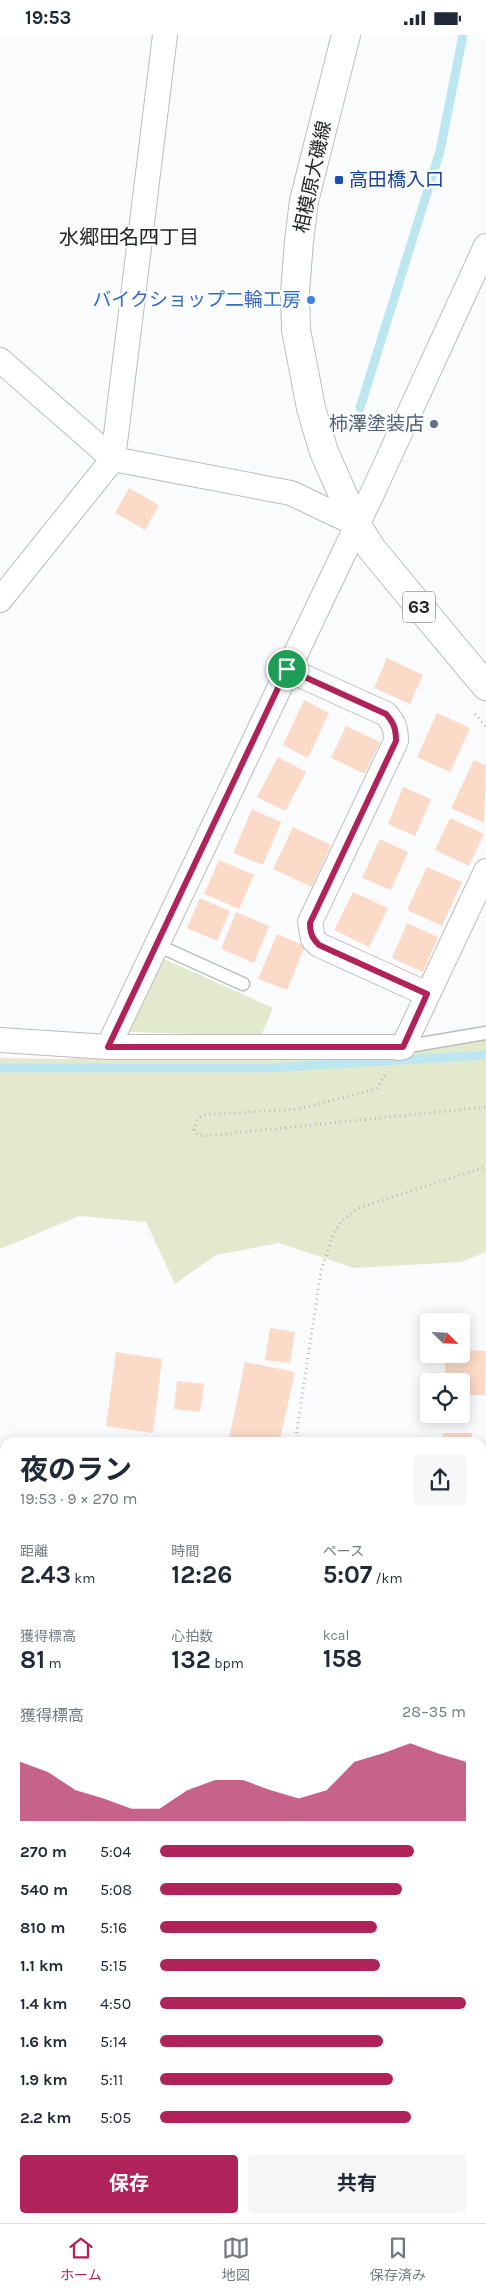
<!DOCTYPE html>
<html lang="ja">
<head>
<meta charset="utf-8">
<style>
  :root { --surface:#fff; --page:#f6f6f7; --text:#1f2937; --muted:#747a83; --line:#e0e1e3; --accent:#b0225a }
  body { margin:0; font-family:Karla,"Noto Sans JP",sans-serif; background:var(--page); color:var(--text); height:100vh; display:flex; flex-direction:column; font-size:19px; white-space:nowrap }
  * { box-sizing:border-box; margin:0 }
  p { font-size:16px; color:var(--muted) }
  .icon { flex:none; width:28px; height:28px; fill:none; stroke:currentColor; stroke-width:2; stroke-linecap:round; stroke-linejoin:round }
  .map { position:relative; flex:1; overflow:hidden }
  .details { position:absolute; left:0px; top:1402px; width:486px; height:786px; display:flex; flex-direction:column; background:var(--surface); border-radius:15px 15px 0 0; box-shadow:0 2px 12px #0003 }
  .details>* { flex:none }
  .needle { width:32px; rotate:114deg }
  .buttons { position:absolute; left:420px; top:1278px; display:grid; gap:10px }
  .buttons a { display:grid; place-items:center; width:50px; height:50px; border-radius:5px; background:var(--surface); box-shadow:0 2px 12px #0003; font-size:25px }
  .pin { position:absolute; display:grid; place-items:center; width:42px; height:42px; color:#fff; margin:-21px; border:2px solid #fff; border-radius:50%; box-shadow:0 1px 5px #0007 }
  .round { display:grid; place-items:center; flex:none; width:52px; height:52px; border-radius:5px; background:var(--page) }
  .head { display:flex; align-items:center; justify-content:space-between; height:85px; padding:0 20px }
  h1 { font-size:28px; font-weight:700; line-height:38px }
  .stats { display:grid; grid-template-columns:repeat(3,1fr); gap:8px; height:85px; padding:5px 20px }
  .stats div { display:grid; align-content:center }
  .stats b { font-size:25px; font-weight:700 }
  .stats small { font-size:14px; font-weight:400 }
  .stats p { font-size:14px }
  .chart { height:140px; padding:10px 20px }
  .chart p { display:flex; justify-content:space-between }
  .chart svg { width:100%; height:90px; margin-top:5px; fill:var(--accent); opacity:.7 }
  .button { display:flex; gap:10px; margin-top:auto; padding:10px 20px }
  .button a { flex:1; height:58px; border-radius:5px; background:var(--accent); color:#fff; font-size:20px; font-weight:700; line-height:58px; text-align:center }
  .button a+a { background:var(--page); color:var(--text) }
  ul { padding:0 20px; list-style:none; font-size:16px }
  li { display:grid; grid-template-columns:80px 60px 1fr; align-items:center; height:38px }
  li i { height:12px; border-radius:6px; background:var(--accent) }
  .status { display:flex; justify-content:space-between; align-items:center; height:35px; padding:0 25px; background:var(--surface); direction:ltr }
  .status svg { height:14px; fill:currentColor }
  .menu { display:flex; justify-content:space-around; align-items:center; height:70px; border-top:1px solid var(--line); background:var(--surface); font-size:14px; color:var(--muted) }
  .menu a { display:grid; justify-items:center; gap:2px }
  .menu .selected { color:var(--accent) }
  .map>svg:first-child { display:block }
  .green { fill:#e3e9cd }
  .lines { fill:none; stroke-linecap:round; stroke-linejoin:round }
  .stream { stroke:#bde7f0; stroke-width:9 }
  .building { fill:#fbdac7 }
  .lane-casing { stroke:#bbbcbe; stroke-width:15 }
  .street-casing { stroke:#bbbcbe; stroke-width:26 }
  .primary-casing { stroke:#bbbcbe; stroke-width:30 }
  .path { stroke:#b7b8ba; stroke-width:3; stroke-dasharray:1 4; stroke-linecap:butt }
  .lane { stroke:#fff; stroke-width:12 }
  .street { stroke:#fff; stroke-width:24 }
  .primary { stroke:#fff; stroke-width:28 }
  .route-casing { stroke:#fff; stroke-width:10 }
  .route { stroke:#b0225a; stroke-width:6 }
  .transit-dot { fill:#1a4fb4; stroke:#fafbfd; stroke-width:2 }
  .shop-dot { fill:#3f7fe0; stroke:#fafbfd; stroke-width:2 }
  .service-dot { fill:#5c6f8a; stroke:#fafbfd; stroke-width:2 }
  .labels { text-anchor:middle; dominant-baseline:central; stroke-width:4.5; stroke-linejoin:round; paint-order:stroke }
  .shield { fill:#fafbfd; stroke:#646466; stroke-width:1 }
  .shield-label { font-size:18px; font-weight:bold; fill:#232425 }
  .street-label { font-size:19px; fill:#232425; stroke:#fafbfd }
  .transit-label { font-size:19px; fill:#164399; stroke:#fafbfd; text-anchor:start }
  .shop-label { font-size:19px; fill:#366cbe; stroke:#fafbfd; text-anchor:end }
  .service-label { font-size:19px; fill:#4e5e75; stroke:#fafbfd; text-anchor:end }
  .neighbourhood-label { font-size:20px; fill:#232425; stroke:#fafbfd }
</style>
</head>
<body>
<div class="status"><b>19:53</b><svg viewBox="0 0 49 12"><path d="M0 12V9h3v3zM5 12V6h3v6zM10 12V3h3v9zM15 12V0h3v12zM26 1h20v11H26zM47 4h2v5h-2z"/></svg></div>
<div class="map">
<svg width="486" height="2188" viewBox="0 0 486 2188">
  <rect width="100%" height="100%" fill="#fafbfd"/>
  <!-- green -->
  <path class="green" d="M 162,923 L 273,973 L 261,1001 L 128,997 Z
    M 371,1005 L 486,1005 L 486,1217 L 461,1227 L 354,1233 L 279,1208 L 216,1220 L 175,1249 L 146,1187 L 79,1181 L 0,1214 L 0,1023 L 62,1024 Z"/>
  <g class="lines">
    <!-- stream -->
    <path class="stream" d="M 360,373 L 440,116 L 463,0
      M 0,1033 L 268,1033 L 486,1020"/>
  </g>
  <!-- building -->
  <path class="building" d="M 129,453 L 159,470 L 145,495 L 115,478 Z
    M 387,623 L 423,640 L 410,669 L 374,653 Z
    M 304,665 L 329,678 L 308,723 L 283,710 Z
    M 437,678 L 470,693 L 450,737 L 417,722 Z
    M 346,691 L 380,707 L 365,739 L 331,723 Z
    M 278,722 L 306,737 L 285,776 L 257,762 Z
    M 474,725 L 486,731 L 484,788 L 451,773 Z
    M 403,752 L 431,764 L 415,801 L 388,789 Z
    M 252,774 L 281,787 L 263,830 L 233,818 Z
    M 450,783 L 484,799 L 469,831 L 435,815 Z
    M 293,792 L 331,810 L 312,852 L 273,834 Z
    M 380,804 L 408,817 L 391,855 L 362,843 Z
    M 219,825 L 254,840 L 239,874 L 204,859 Z
    M 427,832 L 462,847 L 442,891 L 407,875 Z
    M 353,857 L 388,873 L 369,912 L 334,895 Z
    M 200,863 L 230,876 L 217,906 L 187,893 Z
    M 236,877 L 269,891 L 254,928 L 221,914 Z
    M 407,888 L 438,902 L 423,937 L 392,923 Z
    M 277,899 L 305,911 L 287,955 L 258,944 Z
    M 270,1293 L 295,1297 L 290,1328 L 265,1325 Z
    M 461,1303 L 467,1303 L 467,1315 L 486,1316 L 485,1360 L 461,1360 L 461,1346 L 445,1346 L 445,1319 L 461,1319 Z
    M 116,1317 L 162,1324 L 153,1398 L 106,1391 Z
    M 245,1327 L 295,1337 L 279,1408 L 248,1408 L 229,1404 Z
    M 177,1346 L 204,1349 L 200,1377 L 174,1374 Z
    M 443,1398 L 472,1398 L 472,1408 L 443,1408 Z
    M 481,1526 L 486,1526 L 486,1572 L 481,1573 Z
    M 481,1723 L 486,1723 L 486,1772 L 481,1772 Z
    M 0,1772 L 5,1774 L 5,1794 L 0,1805 Z
    M 481,1784 L 486,1784 L 486,1815 L 481,1814 Z
    M 481,2014 L 486,2016 L 486,2071 L 481,2069 Z
    M 217,2184 L 261,2184 L 259,2188 L 215,2188 Z
    M 279,2184 L 323,2184 L 321,2188 L 277,2188 Z"/>
  <g class="lines">
    <defs>
      <path id="lane" d="M 157,910 L 243,949
        M 403,1012 L 486,998"/>
      <path id="street" d="M 0,325 L 113,424 L 291,458 L 356,489
        M 0,565 L 113,424 L 165,0
        M 287,634 L 386,679 C 394,688 396,694 396,706 L 310,887 L 313,904 L 319,910 L 427,959
        M 0,1005 L 108,1012
        M 403,1012 L 108,1012 L 372,459 L 486,211
        M 398,1013 L 403,1012 L 486,836
        M 0,1445 L 5,1447
        M 481,1450 L 486,1450
        M 0,1664 L 5,1652
        M 192,2188 L 194,2184"/>
      <path id="primary" d="M 346,0 L 304,166 L 299,206 L 295,257 L 296,295 L 311,373 L 324,417 L 356,489 L 371,513 L 404,553 L 486,651
        M 481,1848 L 486,1847
        M 0,1898 L 5,1898"/>
    </defs>
    <!-- lane casing -->
    <use href="#lane" class="lane-casing"/>
    <!-- street casing -->
    <use href="#street" class="street-casing"/>
    <!-- primary casing -->
    <use href="#primary" class="primary-casing"/>
    <!-- path -->
    <path class="path" d="M 475,679 L 486,692
      M 385,1040 L 376,1054 L 299,1074 L 203,1080 L 198,1083 L 194,1095 L 198,1100 L 206,1101 L 486,1072
      M 295,1408 L 321,1236 L 333,1200 L 341,1186 L 358,1173 L 486,1132"/>
    <!-- lane -->
    <use href="#lane" class="lane"/>
    <!-- street -->
    <use href="#street" class="street"/>
    <!-- primary -->
    <use href="#primary" class="primary"/>
  </g>
  <g class="lines">
    <defs>
      <path id="route" d="M 287,634 L 386,679 C 394,688 396,694 396,706 L 310,888 C 310,898 312,903 319,910 L 427,959 L 403,1012 L 108,1012 Z"/>
    </defs>
    <!-- route casing -->
    <use href="#route" class="route-casing"/>
    <!-- route -->
    <use href="#route" class="route"/>
  </g>
  <!-- markers -->
  <rect class="transit-dot" x="334" y="140" width="10" height="10" rx="2.5"/>
  <circle class="shop-dot" cx="311" cy="265" r="5"/>
  <circle class="service-dot" cx="434" cy="389" r="5"/>
  <g class="labels">
    <!-- shield labels -->
    <rect class="shield" x="403" y="556.5" width="32" height="31" rx="4"/>
    <g class="shield-label">
      <text x="419" y="572">63</text>
    </g>
    <!-- street labels -->
    <g class="street-label">
      <text transform="translate(313 142) rotate(-78)">相模原大磯線</text>
    </g>
    <!-- transit labels -->
    <g class="transit-label">
      <text x="349" y="145">高田橋入口</text>
    </g>
    <!-- shop labels -->
    <g class="shop-label">
      <text x="301" y="265">バイクショップ二輪工房</text>
    </g>
    <!-- service labels -->
    <g class="service-label">
      <text x="424" y="389">柿澤塗装店</text>
    </g>
    <!-- neighbourhood labels -->
    <g class="neighbourhood-label">
      <text x="129" y="202">水郷田名四丁目</text>
    </g>
  </g>
</svg>
<div class="buttons">
<a><svg class="needle" viewBox="-14 -14 28 28"><path d="M0-13l5 13h-10z" fill="#e53935"/><path d="M0 13l5-13h-10z" fill="#747a83"/></svg></a>
<a><svg class="icon" aria-label="locate" viewBox="0 0 24 24"><circle cx="12" cy="12" r="6"/><path d="M12 2v4M12 18v4M2 12h4M18 12h4"/></svg></a>
</div>
<div class="pin" style="left:287px;top:634px;background:#1e9e55"><svg class="icon" aria-label="arrive" viewBox="0 0 24 24"><path d="M6 21V4h12l-3 4 3 4H6"/></svg></div>
<section class="details">
<div class="head"><div><h1>夜のラン</h1><p>19:53 · 9 × 270 m</p></div><a class="round"><svg class="icon" aria-label="share" viewBox="0 0 24 24"><path d="M12 15V3M7 8l5-5 5 5M5 13v7h14v-7"/></svg></a></div>
<div class="stats">
<div><p>距離</p><b>2.43<small> km</small></b></div>
<div><p>時間</p><b>12:26</b></div>
<div><p>ペース</p><b>5:07<small> /km</small></b></div>
</div>
<div class="stats">
<div><p>獲得標高</p><b>81<small> m</small></b></div>
<div><p>心拍数</p><b>132<small> bpm</small></b></div>
<div><p>kcal</p><b>158</b></div>
</div>
<div class="chart"><p><span>獲得標高</span>28–35 m</p>
<svg viewBox="0 0 160 44" preserveAspectRatio="none"><path d="M0 44V15L10 20L20 29L30 33L40 38L50 38L60 29L70 24L80 24L90 29L100 33L110 29L120 15L130 11L140 6L150 11L160 15V44z"/></svg>
</div>
<ul>
<li><b>270 m</b>5:04<i style="width:83%"></i></li>
<li><b>540 m</b>5:08<i style="width:79%"></i></li>
<li><b>810 m</b>5:16<i style="width:71%"></i></li>
<li><b>1.1 km</b>5:15<i style="width:72%"></i></li>
<li><b>1.4 km</b>4:50<i style="width:100%"></i></li>
<li><b>1.6 km</b>5:14<i style="width:73%"></i></li>
<li><b>1.9 km</b>5:11<i style="width:76%"></i></li>
<li><b>2.2 km</b>5:05<i style="width:82%"></i></li>
</ul>
<div class="button"><a>保存</a><a>共有</a></div>
</section>
</div>
<nav class="menu">
<a class="selected"><svg class="icon" aria-label="home" viewBox="0 0 24 24"><path d="M3 11l9-7 9 7M6 9v11h12V9"/></svg>ホーム</a>
<a><svg class="icon" aria-label="map" viewBox="0 0 24 24"><path d="M3 6l6-2 6 2 6-2v14l-6 2-6-2-6 2zM9 4v14M15 6v14"/></svg>地図</a>
<a><svg class="icon" aria-label="saved" viewBox="0 0 24 24"><path d="M7 4h10v16l-5-4-5 4z"/></svg>保存済み</a>
</nav>
</body>
</html>
